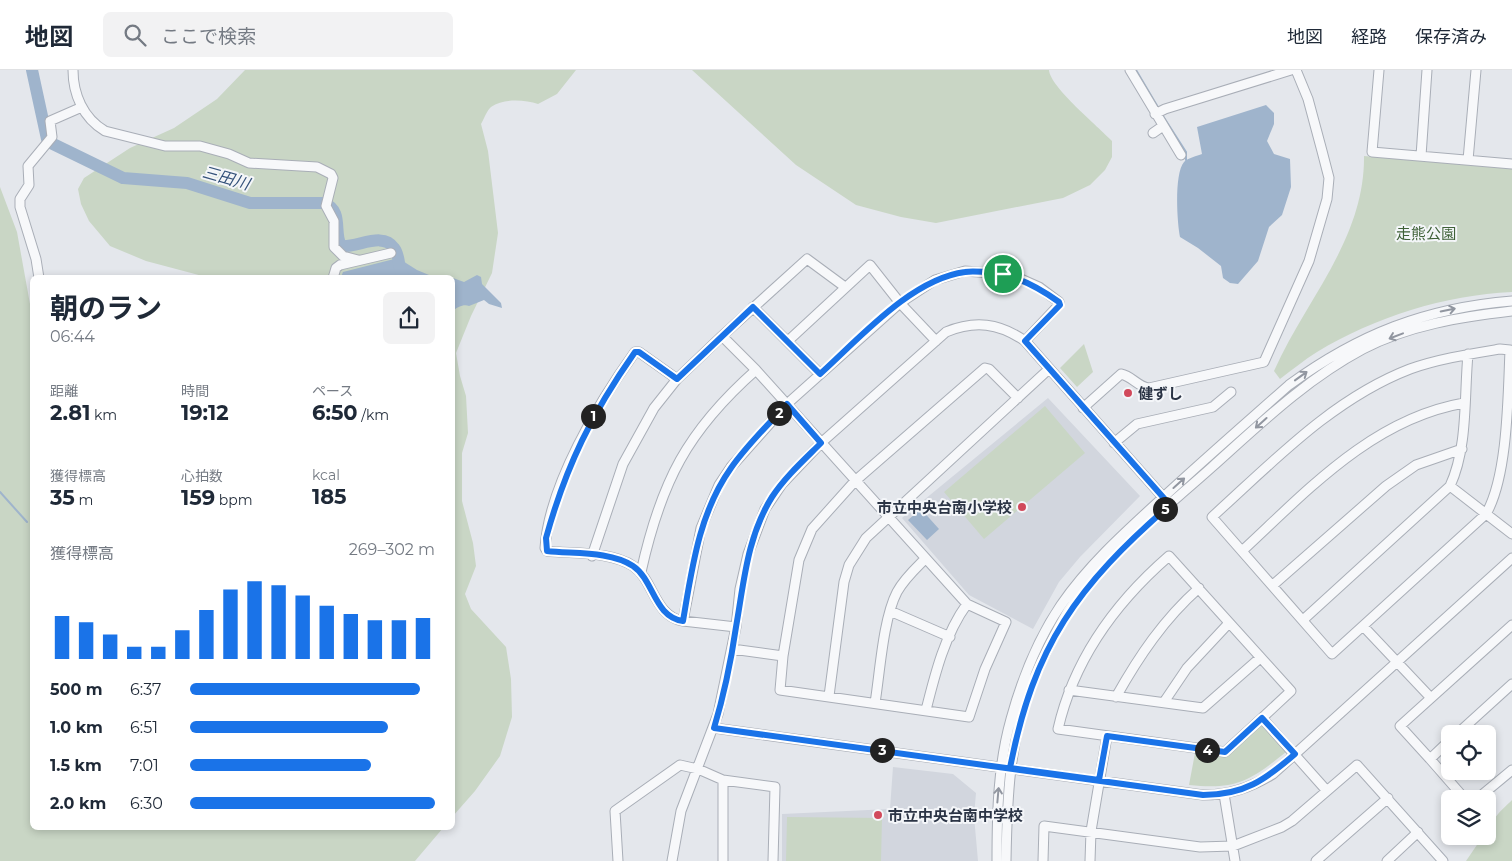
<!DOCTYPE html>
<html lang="ja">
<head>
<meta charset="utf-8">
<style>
  :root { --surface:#fff; --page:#f2f2f3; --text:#1f2937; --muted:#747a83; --line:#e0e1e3; --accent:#1a73e8 }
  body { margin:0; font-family:Montserrat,"Noto Sans JP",sans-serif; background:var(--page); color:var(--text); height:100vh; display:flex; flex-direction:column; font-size:19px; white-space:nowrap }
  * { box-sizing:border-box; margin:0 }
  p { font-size:16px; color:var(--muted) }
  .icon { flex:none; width:28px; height:28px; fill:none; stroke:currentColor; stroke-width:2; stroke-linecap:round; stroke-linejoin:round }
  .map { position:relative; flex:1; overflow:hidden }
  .sheet { position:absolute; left:30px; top:205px; width:425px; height:555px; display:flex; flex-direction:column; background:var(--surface); border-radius:8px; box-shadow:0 2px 8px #0003 }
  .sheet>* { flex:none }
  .fabs { position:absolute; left:1441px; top:655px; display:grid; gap:10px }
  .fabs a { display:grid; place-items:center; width:55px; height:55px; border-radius:8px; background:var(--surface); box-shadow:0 2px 8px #0003; font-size:25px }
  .pin { position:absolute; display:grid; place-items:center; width:42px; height:42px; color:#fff; margin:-21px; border:2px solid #fff; border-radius:50%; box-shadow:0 1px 5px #0007 }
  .km { position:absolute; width:25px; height:25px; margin:-12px; border-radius:50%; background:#222; color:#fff; font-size:14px; line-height:25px; text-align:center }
  .round { display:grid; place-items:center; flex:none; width:52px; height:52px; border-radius:8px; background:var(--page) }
  .head { display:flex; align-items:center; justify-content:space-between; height:85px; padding:0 20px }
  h1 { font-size:28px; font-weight:700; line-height:38px }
  .stats { display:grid; grid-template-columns:repeat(3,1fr); gap:8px; height:85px; padding:5px 20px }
  .stats div { display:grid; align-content:center }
  .stats b { font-size:21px; font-weight:700 }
  .stats small { font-size:14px; font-weight:400 }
  .stats p { font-size:14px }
  .chart { height:140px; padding:10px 20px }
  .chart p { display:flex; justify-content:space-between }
  .chart svg { width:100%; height:90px; margin-top:5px; stroke:var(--accent); stroke-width:6 }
  ul { padding:0 20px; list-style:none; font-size:16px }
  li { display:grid; grid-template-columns:80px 60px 1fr; align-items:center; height:38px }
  li i { height:12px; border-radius:6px; background:var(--accent) }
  header { display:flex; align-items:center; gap:30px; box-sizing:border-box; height:70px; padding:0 25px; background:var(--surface); border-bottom:1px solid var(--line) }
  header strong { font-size:24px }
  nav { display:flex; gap:28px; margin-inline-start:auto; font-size:18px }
  .search { width:350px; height:45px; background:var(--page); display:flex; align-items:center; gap:12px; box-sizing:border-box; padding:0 18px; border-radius:8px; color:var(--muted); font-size:19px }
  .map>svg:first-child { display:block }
  .built { fill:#d2d6de }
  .green { fill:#c9d6c5 }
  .water { fill:#9fb4cc }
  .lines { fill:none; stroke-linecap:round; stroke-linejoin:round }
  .stream { stroke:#9fb4cc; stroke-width:2 }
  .river { stroke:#9fb4cc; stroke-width:12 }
  .minor-casing { stroke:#a9aeb7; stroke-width:11 }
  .minor { stroke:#f7f8fa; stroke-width:9 }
  .oneway { stroke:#9196a0 }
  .route-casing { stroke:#fff; stroke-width:10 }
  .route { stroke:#1a73e8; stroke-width:6 }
  .poi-dot { fill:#d1495b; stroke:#f4f6f9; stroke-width:2 }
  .labels { text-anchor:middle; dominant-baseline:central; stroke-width:4; stroke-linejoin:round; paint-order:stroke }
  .park-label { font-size:15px; fill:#3f6138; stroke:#f4f6f9 }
  .poi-label { font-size:15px; font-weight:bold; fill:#2b3445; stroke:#f4f6f9; text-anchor:start }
  .water-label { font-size:16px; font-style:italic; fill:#34527a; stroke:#f4f6f9 }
</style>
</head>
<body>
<header>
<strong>地図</strong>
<div class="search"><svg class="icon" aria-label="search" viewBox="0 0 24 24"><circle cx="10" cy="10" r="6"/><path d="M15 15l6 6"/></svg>ここで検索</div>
<nav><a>地図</a><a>経路</a><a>保存済み</a></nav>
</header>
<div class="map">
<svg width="1512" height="791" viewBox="0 0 1512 791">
  <rect width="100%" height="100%" fill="#e4e7ec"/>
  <!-- built -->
  <path class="built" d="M 1048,328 L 1140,426 L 1080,487 L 1059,512 L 1033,559 L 969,525 L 902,448 Z
    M 893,697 L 953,704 L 976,723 L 974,746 L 978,791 L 782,791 L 782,744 L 890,739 Z"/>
  <!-- green -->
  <path class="green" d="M 245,0 L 576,0 L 557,24 L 538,34 C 525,30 504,28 491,37 C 487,40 484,49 481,54 L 488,81 L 498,163 L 492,203 L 471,246 L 456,283 L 460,306 L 466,326 L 468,363 L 462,383 L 462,431 L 473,473 L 476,496 L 465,524 L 471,539 L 506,577 L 511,609 L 512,647 L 500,686 L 475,721 L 453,746 L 452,208 L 210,208 L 146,191 L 110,176 L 89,151 L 81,134 L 78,119 L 84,108 L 130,78 L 174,58 L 217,29 Z
    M 692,0 L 1049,0 C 1050,17 1099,57 1112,71 L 1112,87 L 1105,100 L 1090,115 L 1063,128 L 936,153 L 901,147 L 856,135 L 796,95 Z
    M 1364,86 L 1512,99 L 1512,222 C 1445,225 1375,247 1317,282 C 1304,290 1292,300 1280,309 L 1274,301 C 1306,229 1365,169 1364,86 Z
    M 0,117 L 17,162 L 32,245 L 32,758 L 443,758 L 415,791 L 0,791 Z
    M 1084,274 L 1093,302 L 1077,317 L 1060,298 Z
    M 1045,336 L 1085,383 L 984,469 L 944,422 Z
    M 1261,654 L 1265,654 L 1286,682 C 1250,711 1236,720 1189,715 L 1195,683 L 1219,687 L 1227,685 Z
    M 1512,730 L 1512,791 L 1466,791 L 1483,766 L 1488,766 C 1488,751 1502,740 1512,730 Z
    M 787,747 L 882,748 L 881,791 L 786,791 Z"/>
  <!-- water -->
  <path class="water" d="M 1266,35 L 1274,43 L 1274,54 L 1267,71 L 1274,84 L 1290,89 L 1291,117 L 1282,145 L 1269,157 L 1258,191 L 1238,214 L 1230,213 L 1223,208 L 1221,196 L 1198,178 L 1180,167 C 1177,152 1174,104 1184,92 C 1188,88 1197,86 1202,84 L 1197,57 Z
    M 398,188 L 417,200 L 429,205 L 450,207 L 341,207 L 343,202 Z
    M 477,205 L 481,207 L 482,214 L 501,233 L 502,238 L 489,234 L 484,230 L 469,236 C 464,234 457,237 453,241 L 453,208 L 464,212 Z
    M 921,439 L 939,459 L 927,470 L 908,450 Z"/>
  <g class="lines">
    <!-- stream -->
    <path class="stream" d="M 1136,0 L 1159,39
      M 1161,43 L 1186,82 L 1186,90
      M 0,422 L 27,452"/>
    <!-- river -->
    <path class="river" d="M 32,0 L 47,69
      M 51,73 L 123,108 L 187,113 L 250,133 L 324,133 C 344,141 333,162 341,176 C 357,178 383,161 394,178 C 401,187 397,198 404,208"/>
    <defs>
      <path id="minor" d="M 73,0 C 73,24 83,48 105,61 L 165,76 L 200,76 L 229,84 L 249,93 L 317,97 L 331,104 L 333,108 L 326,136 L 334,151 L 334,177 L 343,186 L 358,190
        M 1130,0 L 1181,85
        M 1379,0 L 1372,82 L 1512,94
        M 1155,44 L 1165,39 L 1291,0
        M 1153,63 L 1163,56
        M 1421,86 L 1427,0
        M 1468,90 L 1476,0
        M 39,208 L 36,189 L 20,137 L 20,129 L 29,115 L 28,96 L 52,67 L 50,51 L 82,37
        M 333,208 L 336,198 L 340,195 L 391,183
        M 753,237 L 820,304
        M 722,266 L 756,300 L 967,534 L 1006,552 L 985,599 L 969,647 L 780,620 L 783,586 L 732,579
        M 789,270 L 870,195 L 900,233 L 936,271
        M 1500,279 L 1510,280 C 1508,325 1508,406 1486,444 L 1332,584 L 1212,447 C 1273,392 1332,329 1410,299 C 1438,289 1470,284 1500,279 Z
        M 1468,284 C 1464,327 1468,377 1450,416 L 1512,464
        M 677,309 L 639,282 L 635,282 C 599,332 549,415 545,478 L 547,481 C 574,484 610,481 633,496 C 654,510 654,546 683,551
        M 1083,338 L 1121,304 C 1132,306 1138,317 1149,318 L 1264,292 L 1309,191 L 1327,129 L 1329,108 L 1322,81 L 1308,29 L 1296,0
        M 1114,373 L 1137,354 L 1213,337 L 1231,322
        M 1242,481 C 1307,421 1372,349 1464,333
        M 592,486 L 623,394 L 654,338 L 677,309 L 722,266 L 807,189 L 845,217
        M 641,502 C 661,412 687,361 756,300
        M 1273,515 L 1386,416 L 1416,395 L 1462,379
        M 890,541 L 950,567
        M 1303,550 L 1450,416
        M 1363,556 L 1431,628
        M 736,557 L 683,551 L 701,458 L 719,415 L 731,397 L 787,334 L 900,233 L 935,210 L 965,201 L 1003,204 L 1021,209 L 1039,217 L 1059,232 L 1059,235 L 1025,271
        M 783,586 L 799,490 L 812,459 L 855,411 L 985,298 L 989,299 L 1018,328
        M 1069,620 L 1203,638 L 1260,588
        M 829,626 L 844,512 L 849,495 L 866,468 L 1049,299
        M 1116,627 C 1139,586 1164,549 1199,518
        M 1164,632 L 1187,598 L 1229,553
        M 875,633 C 880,602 883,549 897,522 C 904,509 915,499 925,489
        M 926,640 C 935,604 945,564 967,534
        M 1262,648 L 1225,682 L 1058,659 C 1074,589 1116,532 1169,486 L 1291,621 L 1262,648 L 1327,721
        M 714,658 L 1203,725 C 1229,725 1250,718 1273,704 L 1512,488
        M 1457,664 L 1512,614
        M 1450,670 L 1430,689 L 1400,656 L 1512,555
        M 1430,689 L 1465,729
        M 1224,724 L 1235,791
        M 1477,729 L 1512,700
        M 618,791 L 615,741 L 680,695 L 698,699 L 723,710 L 775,717 L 773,791
        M 672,791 L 681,741 L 718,644 L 736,557 L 740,519 L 748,484 L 765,439 L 782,414 L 821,373 L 946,262 C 975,250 999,253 1025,271 L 1170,435
        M 723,791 L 723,710
        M 997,791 C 997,743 998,695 1011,649 C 1022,609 1038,569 1061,535 C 1088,496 1122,465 1157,433 C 1200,393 1245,354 1289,315 C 1359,264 1426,238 1512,231
        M 1006,791 C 1007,730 1009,668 1033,610 C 1043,587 1055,563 1068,541 C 1105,484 1162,442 1212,397 C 1260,354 1305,310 1363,279 C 1409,255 1461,247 1512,241
        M 1043,791 L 1044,756 L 1200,777 L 1233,776 L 1282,757 L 1292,751 L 1357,695 L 1443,791
        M 1090,791 L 1091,761 L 1107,666
        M 1316,791 L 1388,728
        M 1387,791 L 1418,762"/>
    </defs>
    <!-- minor casing -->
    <use href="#minor" class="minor-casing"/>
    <!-- minor -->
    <use href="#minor" class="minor"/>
  </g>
  <!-- one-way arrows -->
  <defs><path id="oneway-shaft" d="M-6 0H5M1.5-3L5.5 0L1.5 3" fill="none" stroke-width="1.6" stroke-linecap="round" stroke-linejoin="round" transform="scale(1.25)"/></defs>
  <g class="oneway">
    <use href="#oneway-shaft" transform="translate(1448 240) rotate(-11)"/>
    <use href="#oneway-shaft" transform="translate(1396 266) rotate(159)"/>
    <use href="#oneway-shaft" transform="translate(1301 306) rotate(-36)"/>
    <use href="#oneway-shaft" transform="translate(1261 353) rotate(138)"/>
    <use href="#oneway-shaft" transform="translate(1179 413) rotate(-42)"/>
    <use href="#oneway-shaft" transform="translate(998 725) rotate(-85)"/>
  </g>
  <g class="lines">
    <defs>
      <path id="route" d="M 1003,204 C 991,203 976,200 965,202 C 911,209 859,269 820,304 L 753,237 L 677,309 L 639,282 L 635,282 C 592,343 566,396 546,468 L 547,481 C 574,484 610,481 633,496 C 654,510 654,547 683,551 C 692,498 699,443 731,398 C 747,375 768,355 787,334 L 821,373 C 804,390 785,407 772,427 C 747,467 744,512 736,557 C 731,591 724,625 714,658 L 1203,725 C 1244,725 1265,710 1295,684 L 1262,648 L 1225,682 L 1107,666 L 1099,710 L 1010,698 C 1034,575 1077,516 1170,435 L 1025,271 L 1060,235 L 1059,232 C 1041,219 1025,210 1003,204"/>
    </defs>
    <!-- route casing -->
    <use href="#route" class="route-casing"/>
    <!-- route -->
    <use href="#route" class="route"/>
  </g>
  <!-- markers -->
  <g class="poi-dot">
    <circle cx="1128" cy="323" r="5"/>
    <circle cx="1022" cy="437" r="5"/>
    <circle cx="878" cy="745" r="5"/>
  </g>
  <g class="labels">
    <!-- park labels -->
    <g class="park-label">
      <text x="1426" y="163">走熊公園</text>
    </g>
    <!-- poi labels -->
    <g class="poi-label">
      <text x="1138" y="323">健ずし</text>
      <text x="1012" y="437" text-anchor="end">市立中央台南小学校</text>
      <text x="888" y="745">市立中央台南中学校</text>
    </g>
    <!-- water labels -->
    <g class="water-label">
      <text transform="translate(226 108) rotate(16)">三田川</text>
    </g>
  </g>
</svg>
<div class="fabs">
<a><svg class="icon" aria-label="locate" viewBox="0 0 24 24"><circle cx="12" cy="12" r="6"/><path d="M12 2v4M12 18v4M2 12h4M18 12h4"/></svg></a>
<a><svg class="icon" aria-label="layers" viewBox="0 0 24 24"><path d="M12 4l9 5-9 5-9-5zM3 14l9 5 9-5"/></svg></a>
</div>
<div class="pin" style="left:1003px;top:204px;background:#1e9e55"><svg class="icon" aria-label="arrive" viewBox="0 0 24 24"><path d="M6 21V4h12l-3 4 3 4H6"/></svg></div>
<b class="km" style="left:593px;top:346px">1</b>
<b class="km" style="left:779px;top:343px">2</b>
<b class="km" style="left:882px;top:680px">3</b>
<b class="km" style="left:1207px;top:680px">4</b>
<b class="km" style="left:1165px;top:439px">5</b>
<section class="sheet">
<div class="head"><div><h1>朝のラン</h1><p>06:44</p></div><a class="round"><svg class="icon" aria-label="share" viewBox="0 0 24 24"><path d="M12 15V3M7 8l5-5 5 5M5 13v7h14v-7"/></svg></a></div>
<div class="stats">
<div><p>距離</p><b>2.81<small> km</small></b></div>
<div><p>時間</p><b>19:12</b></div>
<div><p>ペース</p><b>6:50<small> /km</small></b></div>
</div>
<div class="stats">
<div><p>獲得標高</p><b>35<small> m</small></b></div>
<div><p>心拍数</p><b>159<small> bpm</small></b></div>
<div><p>kcal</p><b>185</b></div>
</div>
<div class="chart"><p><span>獲得標高</span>269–302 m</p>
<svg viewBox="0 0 160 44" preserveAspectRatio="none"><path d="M5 44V23M15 44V26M25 44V32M35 44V38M45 44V38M55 44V30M65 44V20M75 44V10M85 44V6M95 44V8M105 44V13M115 44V18M125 44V22M135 44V25M145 44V25M155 44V24"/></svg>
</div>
<ul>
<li><b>500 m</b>6:37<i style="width:94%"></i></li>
<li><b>1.0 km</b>6:51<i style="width:81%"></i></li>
<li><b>1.5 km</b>7:01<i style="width:74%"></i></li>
<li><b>2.0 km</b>6:30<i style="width:100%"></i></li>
</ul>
</section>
</div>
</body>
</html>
